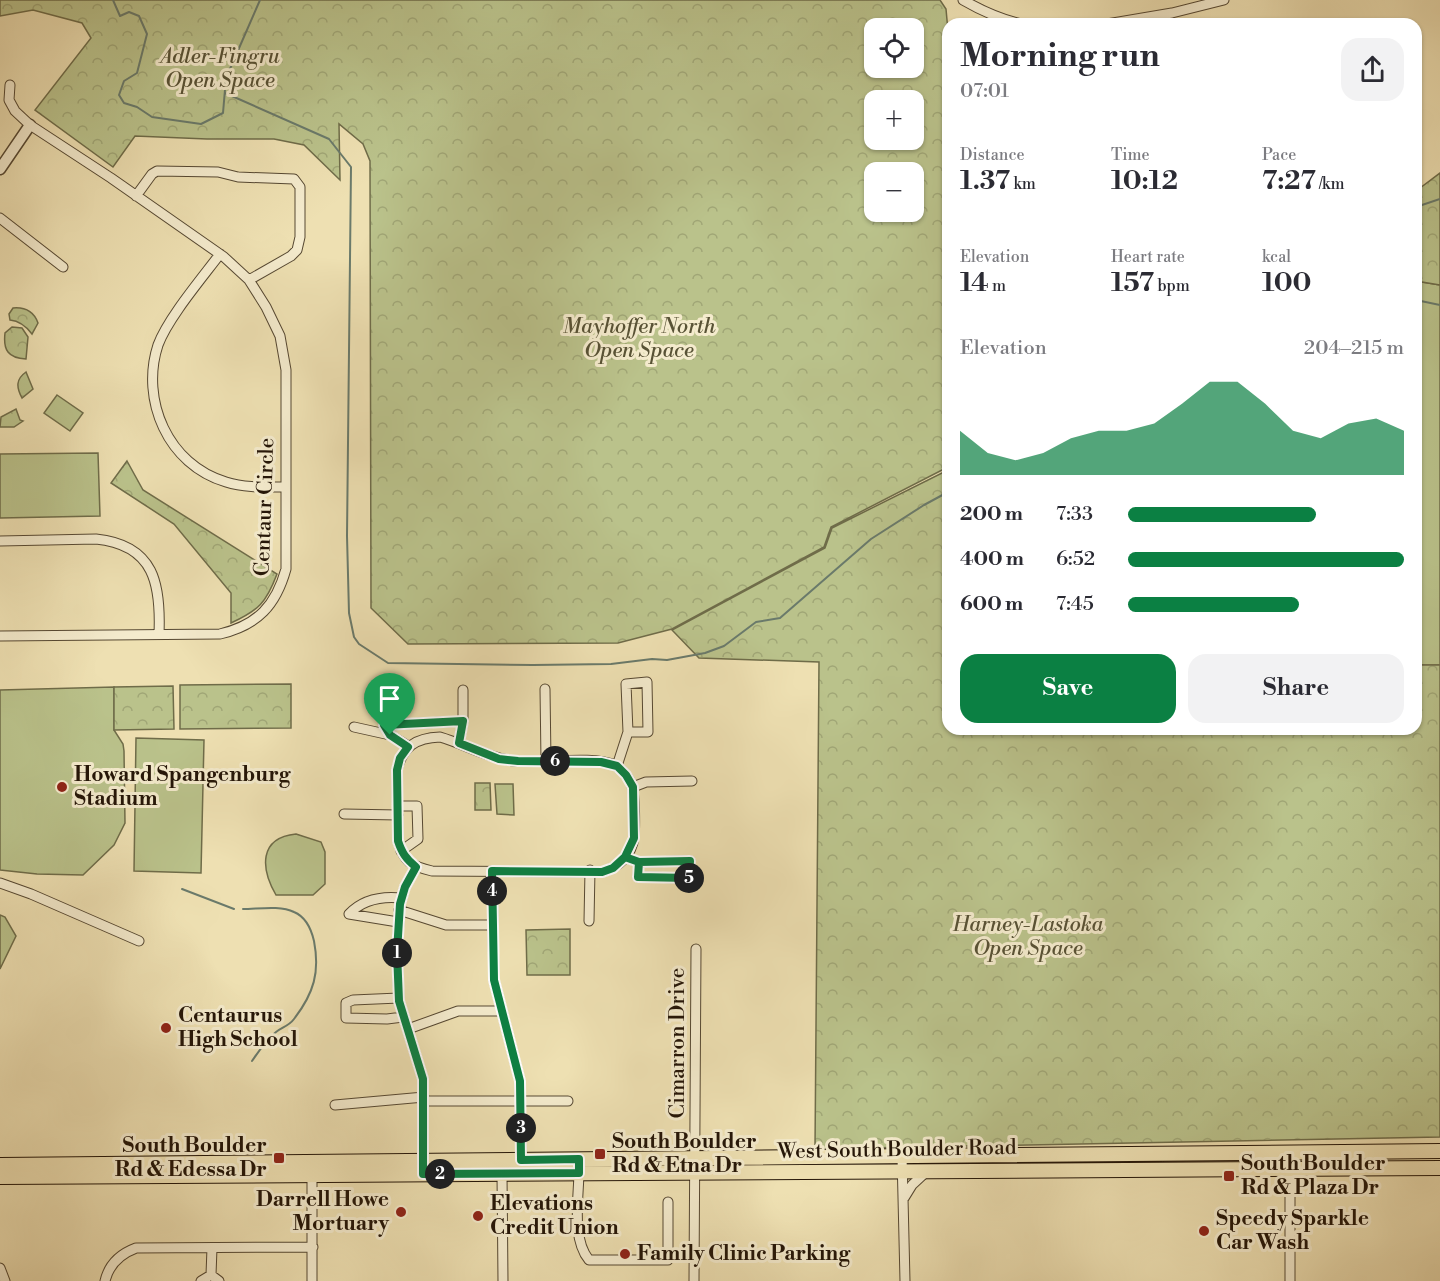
<!DOCTYPE html>
<html lang="en">
<head>
<meta charset="utf-8">
<style>
  :root { --surface:#fff; --page:#f2f2f3; --text:#2b2b33; --muted:#7c7c81; --accent:#0b8043 }
  body { margin:0; font-family:"Libre Bodoni",serif; background:var(--page); color:var(--text); height:100vh; display:flex; flex-direction:column; font-size:22px; white-space:nowrap }
  * { box-sizing:border-box; margin:0 }
  p { font-size:20px; color:var(--muted) }
  .icon { flex:none; width:33px; height:33px; fill:none; stroke:currentColor; stroke-width:2; stroke-linecap:round; stroke-linejoin:round }
  .map { position:relative; flex:1; overflow:hidden }
  .sheet { position:absolute; left:942px; top:18px; width:480px; height:717px; display:flex; flex-direction:column; background:var(--surface); border-radius:18px; box-shadow:0 2px 4px #0004 }
  .sheet>* { flex:none }
  .controls { position:absolute; left:864px; top:18px; display:grid; gap:12px }
  .controls a { display:grid; place-items:center; width:60px; height:60px; border-radius:12px; background:var(--surface); box-shadow:0 2px 4px #0004; font-size:30px }
  .pin { position:absolute; display:grid; place-items:center; width:51px; height:51px; color:#fff; margin:-62px -26px; border-radius:50% 50% 50% 0; rotate:-45deg; box-shadow:0 0 6px #0007 }
  .pin .icon { rotate:45deg }
  .km { position:absolute; width:30px; height:30px; margin:-15px; border-radius:50%; background:#222; color:#fff; font-size:16px; line-height:30px; text-align:center }
  .round { display:grid; place-items:center; flex:none; width:63px; height:63px; border-radius:18px; background:var(--page) }
  .head { display:flex; align-items:center; justify-content:space-between; height:102px; padding:0 18px }
  h1 { font-size:33px; font-weight:700; line-height:45px }
  .metrics { display:grid; grid-template-columns:repeat(3,1fr); gap:9px; height:102px; padding:6px 18px }
  .metrics div { display:grid; align-content:center }
  .metrics b { font-size:26px; font-weight:700 }
  .metrics small { font-size:16px; font-weight:400 }
  .metrics p { font-size:16px }
  .chart { height:168px; padding:12px 18px }
  .chart p { display:flex; justify-content:space-between }
  .chart svg { width:100%; height:108px; margin-top:6px; fill:var(--accent); opacity:.7 }
  .primary-button { display:flex; gap:12px; margin-top:auto; padding:12px 18px }
  .primary-button a { flex:1; height:69px; border-radius:18px; background:var(--accent); color:#fff; font-size:24px; font-weight:700; line-height:69px; text-align:center }
  .primary-button a+a { background:var(--page); color:var(--text) }
  ul { padding:0 18px; list-style:none; font-size:20px }
  li { display:grid; grid-template-columns:96px 72px 1fr; align-items:center; height:45px }
  li i { height:15px; border-radius:8px; background:var(--accent) }
  .map>svg:first-child { display:block }
  .green { fill:#bac28b; stroke:#6f6c49; stroke-width:1.5 }
  .park { fill:url(#park-crowns); stroke:#6f6c49; stroke-width:1.5; fill-rule:evenodd }
  .lines { fill:none; stroke-linecap:round; stroke-linejoin:round }
  .stream { stroke:#6a7a6b; stroke-width:2 }
  .minor-casing { stroke:#564832; stroke-width:11 }
  .tertiary-casing { stroke:#564832; stroke-width:13 }
  .primary-casing { stroke:#241507; stroke-width:16 }
  .minor { stroke:#f4ebcd; stroke-width:9 }
  .tertiary { stroke:#f4ebcd; stroke-width:10 }
  .primary { stroke:#eee0b2; stroke-width:14 }
  .route-casing { stroke:#fff; stroke-width:12 }
  .route { stroke:#0b8043; stroke-width:8 }
  .poi-dot { fill:#8f2418; stroke:#f4ebcd; stroke-width:2 }
  .labels { text-anchor:middle; dominant-baseline:central; stroke-width:6; stroke-linejoin:round; paint-order:stroke }
  .park-label { font-size:21px; font-style:italic; fill:#585235; stroke:#f4ebcd }
  .street-label { font-size:21px; fill:#241507; stroke:#f4ebcd }
  .poi-label { font-size:21px; font-weight:bold; fill:#241507; stroke:#f4ebcd; text-anchor:start }
</style>
</head>
<body>
<div class="map">
<svg width="1440" height="1281" viewBox="0 0 1440 1281">
  <defs>
    <pattern id="park-crowns" width="20" height="18" patternUnits="userSpaceOnUse" patternTransform="scale(1.5)"><rect width="20" height="18" fill="#bac28b"/><path d="M2 6a3 3 0 1 1 6 0M12 15a3 3 0 1 1 6 0" fill="none" stroke="#a0a676"/></pattern>
  </defs>
  <rect width="100%" height="100%" fill="#eee0b2"/>
  <filter id="stains"><feTurbulence type="fractalNoise" baseFrequency=".00333" numOctaves="4"/><feColorMatrix values="0 0 0 0 .2 0 0 0 0 .09 0 0 0 0 .02 0 0 0 .5 -.17"/></filter>
  <radialGradient id="worn" r=".72"><stop offset=".6" stop-color="#630" stop-opacity="0"/><stop offset="1" stop-color="#630" stop-opacity=".3"/></radialGradient>
  <!-- green -->
  <path class="green" d="M 1416,281 L 1440,285 L 1440,665 L 1416,665 Z
    M 57,395 L 83,413 L 70,431 L 44,413 Z
    M 98,453 L 100,516 L 0,518 L 0,454 Z
    M 114,687 L 114,730 L 123,744 L 124,751 L 125,823 L 114,845 L 83,875 L 37,874 L 0,870 L 0,690 Z
    M 136,738 L 204,740 L 201,873 L 134,871 Z
    M 495,784 L 513,784 L 514,815 L 497,814 Z
    M 296,834 L 321,842 L 325,852 L 325,884 L 313,895 L 276,895 C 261,869 258,838 296,834 Z
    M 0,915 L 5,917 L 16,936 L 0,969 Z"/>
  <!-- park -->
  <path class="park" d="M 0,0 L 940,0 L 946,9 L 948,31 L 948,467 L 831,527 L 824,547 L 672,629 L 618,643 L 408,644 L 371,608 L 370,161 L 363,144 L 339,124 L 340,180 L 304,145 L 274,139 L 207,139 L 135,136 L 113,167 L 35,110 L 91,38 L 82,23 L 33,10 L 0,16 ZM 874,28 L 914,28 L 914,68 L 874,68 ZM 874,100 L 914,100 L 914,140 L 874,140 ZM 874,172 L 914,172 L 914,212 L 874,212 Z
    M 1440,173 L 1440,285 L 1416,281 L 1416,191 Z
    M 13,308 C 25,307 34,312 38,323 L 32,334 C 26,326 20,321 10,320 L 9,314 Z
    M 12,327 L 22,328 L 28,337 L 26,359 C 8,358 3,350 5,333 Z
    M 26,372 L 33,389 L 22,398 C 16,387 16,379 26,372 Z
    M 16,409 L 20,420 L 23,421 L 14,427 L 0,427 L 1,417 Z
    M 127,461 L 143,490 L 277,574 C 266,603 259,610 231,623 L 231,593 L 174,524 L 111,483 Z
    M 948,470 L 948,729 L 1416,729 L 1416,665 L 1440,665 L 1440,1137 L 815,1149 L 819,662 L 699,658 L 672,630 L 825,548 L 832,528 Z
    M 291,684 L 291,728 L 180,729 L 180,685 Z
    M 173,686 L 174,729 L 114,730 L 114,687 Z
    M 475,783 L 490,783 L 491,810 L 475,810 Z
    M 570,929 L 570,975 L 527,975 L 526,930 Z"/>
  <g class="lines">
    <!-- stream -->
    <path class="stream" d="M 113,0 L 120,16 L 129,12 L 139,16 L 147,34 L 137,73 L 124,81 L 119,95 L 124,103 L 137,107 L 152,117 L 201,124 L 223,113 L 226,78 L 260,0
      M 225,93 L 329,139 L 351,167 L 347,536 L 349,613 L 354,637 L 359,644 L 388,663 L 533,665 L 611,664 L 652,659 L 667,660 L 705,653 L 724,646 L 756,622 L 780,618 L 871,539 L 924,505 L 948,492
      M 1416,207 L 1440,199
      M 1416,300 L 1440,305
      M 182,889 L 234,909
      M 243,909 C 258,909 280,905 294,912 C 306,917 311,928 314,941 C 320,972 314,993 294,1019 C 289,1026 282,1027 276,1032 C 266,1040 259,1051 252,1061"/>
    <defs>
      <path id="minor" d="M 963,0 C 982,11 1000,19 1021,24
        M 1107,24 L 1172,13 L 1224,0
        M 136,196 L 152,174 L 157,171 L 218,172 L 238,177 L 294,179 L 300,187 L 300,237 L 297,250 L 291,256 L 249,280
        M 0,218 L 63,267
        M 220,254 C 202,278 168,318 158,345 C 140,400 168,465 226,482 C 245,488 265,487 285,487
        M 0,541 L 96,539 C 155,545 161,585 159,634
        M 0,636 L 220,634 C 258,625 276,605 286,569 L 286,370 L 280,336 L 266,307 L 249,280 L 224,257 L 111,178 L 30,125 L 15,111 L 9,100 L 10,85
        M 545,689 L 546,761
        M 354,727 L 390,735
        M 440,737 C 464,744 488,758 514,761 C 541,764 592,755 615,765 C 622,769 630,779 632,786 C 635,795 635,828 634,837 C 632,856 618,867 602,872 L 432,871 C 411,866 404,862 398,841 L 397,770 C 403,746 416,738 440,737 Z
        M 459,743 L 463,721 L 463,690
        M 408,746 L 390,735 L 384,725 L 463,721
        M 617,766 L 628,732 L 626,684 L 647,682 L 648,732 L 628,732
        M 633,787 L 646,782 L 692,781
        M 398,806 L 417,806 L 418,839 L 401,851
        M 344,814 L 398,815
        M 625,857 L 639,862 L 690,861 L 689,878 L 638,877 L 639,862
        M 416,867 L 405,887 L 400,904 L 397,953 L 399,1001 L 423,1079 L 423,1165
        M 492,871 L 494,980 L 520,1081 L 521,1160
        M 0,883 L 31,894 L 139,941
        M 399,910 L 446,925 L 493,925
        M 589,921 L 590,870
        M 398,922 L 349,914 C 363,899 383,896 402,898
        M 399,998 L 353,1000 L 346,1003 L 346,1018 L 387,1019 L 403,1017
        M 408,1029 L 458,1011 L 502,1011
        M 424,1101 L 568,1101
        M 335,1105 L 424,1097
        M 1290,1153 L 1290,1281
        M 902,1156 L 905,1281
        M 579,1170 C 579,1197 571,1238 589,1260 L 668,1260 L 668,1202
        M 502,1174 L 503,1281
        M 312,1175 L 312,1281
        M 904,1198 L 912,1185 L 926,1172
        M 0,1268 L 5,1281
        M 211,1275 L 212,1248
        M 105,1281 C 109,1264 120,1254 136,1248 L 313,1247
        M 201,1281 L 211,1275 L 219,1281
        M 694,1281 L 696,949"/>
      <path id="tertiary" d="M 0,169 L 30,125"/>
      <path id="primary" d="M 0,1165 L 1440,1151
        M 0,1177 L 1440,1168"/>
    </defs>
    <!-- minor casing -->
    <use href="#minor" class="minor-casing"/>
    <!-- tertiary casing -->
    <use href="#tertiary" class="tertiary-casing"/>
    <!-- primary casing -->
    <use href="#primary" class="primary-casing"/>
    <!-- minor -->
    <use href="#minor" class="minor"/>
    <!-- tertiary -->
    <use href="#tertiary" class="tertiary"/>
    <!-- primary -->
    <use href="#primary" class="primary"/>
  </g>
  <g class="lines">
    <defs>
      <path id="route" d="M 390,735 L 408,747 L 400,758 L 397,770 L 398,841 C 402,853 406,859 416,867 L 405,887 L 400,904 L 397,952 L 399,1001 L 423,1079 L 423,1174 L 579,1173 L 579,1159 L 521,1160 L 520,1081 L 494,980 L 492,871 L 602,872 L 613,868 L 625,857 L 639,862 L 690,861 L 689,878 L 638,877 L 639,862 L 625,857 L 634,838 L 633,787 L 626,775 L 617,766 L 601,762 L 518,761 L 499,759 L 459,743 L 463,721 L 384,725 L 390,735"/>
    </defs>
    <!-- route casing -->
    <use href="#route" class="route-casing"/>
    <!-- route -->
    <use href="#route" class="route"/>
  </g>
  <!-- markers -->
  <g class="poi-dot">
    <circle cx="62" cy="787" r="6"/>
    <circle cx="166" cy="1028" r="6"/>
    <rect x="594" y="1148" width="12" height="12" rx="3"/>
    <rect x="273" y="1152" width="12" height="12" rx="3"/>
    <rect x="1223" y="1170" width="12" height="12" rx="3"/>
    <circle cx="401" cy="1212" r="6"/>
    <circle cx="478" cy="1216" r="6"/>
    <circle cx="1204" cy="1231" r="6"/>
    <circle cx="625" cy="1254" r="6"/>
  </g>
  <g class="labels">
    <!-- park labels -->
    <g class="park-label">
      <text x="220" y="57">Adler-Fingru<tspan x="220" dy="24">Open Space</tspan></text>
      <text x="639" y="327">Mayhoffer North<tspan x="639" dy="24">Open Space</tspan></text>
      <text x="1028" y="925">Harney-Lastoka<tspan x="1028" dy="24">Open Space</tspan></text>
    </g>
    <!-- street labels -->
    <g class="street-label">
      <text transform="translate(265 507) rotate(-88)">Centaur Circle</text>
      <text transform="translate(678 1043) rotate(-90)">Cimarron Drive</text>
      <text transform="translate(897 1150) rotate(-1)">West South Boulder Road</text>
    </g>
    <!-- poi labels -->
    <g class="poi-label">
      <text x="74" y="775">Howard Spangenburg<tspan x="74" dy="24">Stadium</tspan></text>
      <text x="178" y="1016">Centaurus<tspan x="178" dy="24">High School</tspan></text>
      <text x="612" y="1142">South Boulder<tspan x="612" dy="24">Rd &amp; Etna Dr</tspan></text>
      <text x="267" y="1146" text-anchor="end">South Boulder<tspan x="267" dy="24">Rd &amp; Edessa Dr</tspan></text>
      <text x="1241" y="1164">South Boulder<tspan x="1241" dy="24">Rd &amp; Plaza Dr</tspan></text>
      <text x="389" y="1200" text-anchor="end">Darrell Howe<tspan x="389" dy="24">Mortuary</tspan></text>
      <text x="490" y="1204">Elevations<tspan x="490" dy="24">Credit Union</tspan></text>
      <text x="1216" y="1219">Speedy Sparkle<tspan x="1216" dy="24">Car Wash</tspan></text>
      <text x="637" y="1254">Family Clinic Parking</text>
    </g>
  </g>
  <rect width="100%" height="100%" filter="url(#stains)"/>
  <rect width="100%" height="100%" fill="url(#worn)"/>
</svg>
<div class="controls">
<a><svg class="icon" aria-label="locate" viewBox="0 0 24 24"><circle cx="12" cy="12" r="6"/><path d="M12 2v4M12 18v4M2 12h4M18 12h4"/></svg></a>
<a>+</a>
<a>−</a>
</div>
<div class="pin" style="left:390px;top:735px;background:#1e9e55"><svg class="icon" aria-label="arrive" viewBox="0 0 24 24"><path d="M6 21V4h12l-3 4 3 4H6"/></svg></div>
<b class="km" style="left:397px;top:953px">1</b>
<b class="km" style="left:440px;top:1174px">2</b>
<b class="km" style="left:521px;top:1128px">3</b>
<b class="km" style="left:492px;top:891px">4</b>
<b class="km" style="left:689px;top:878px">5</b>
<b class="km" style="left:555px;top:761px">6</b>
<section class="sheet">
<div class="head"><div><h1>Morning run</h1><p>07:01</p></div><a class="round"><svg class="icon" aria-label="share" viewBox="0 0 24 24"><path d="M12 15V3M7 8l5-5 5 5M5 13v7h14v-7"/></svg></a></div>
<div class="metrics">
<div><p>Distance</p><b>1.37<small> km</small></b></div>
<div><p>Time</p><b>10:12</b></div>
<div><p>Pace</p><b>7:27<small> /km</small></b></div>
</div>
<div class="metrics">
<div><p>Elevation</p><b>14<small> m</small></b></div>
<div><p>Heart rate</p><b>157<small> bpm</small></b></div>
<div><p>kcal</p><b>100</b></div>
</div>
<div class="chart"><p><span>Elevation</span>204–215 m</p>
<svg viewBox="0 0 160 44" preserveAspectRatio="none"><path d="M0 44V26L10 35L20 38L30 35L40 29L50 26L60 26L70 23L80 15L90 6L100 6L110 15L120 26L130 29L140 23L150 21L160 26V44z"/></svg>
</div>
<ul>
<li><b>200 m</b>7:33<i style="width:68%"></i></li>
<li><b>400 m</b>6:52<i style="width:100%"></i></li>
<li><b>600 m</b>7:45<i style="width:62%"></i></li>
</ul>
<div class="primary-button"><a>Save</a><a>Share</a></div>
</section>
</div>
</body>
</html>
